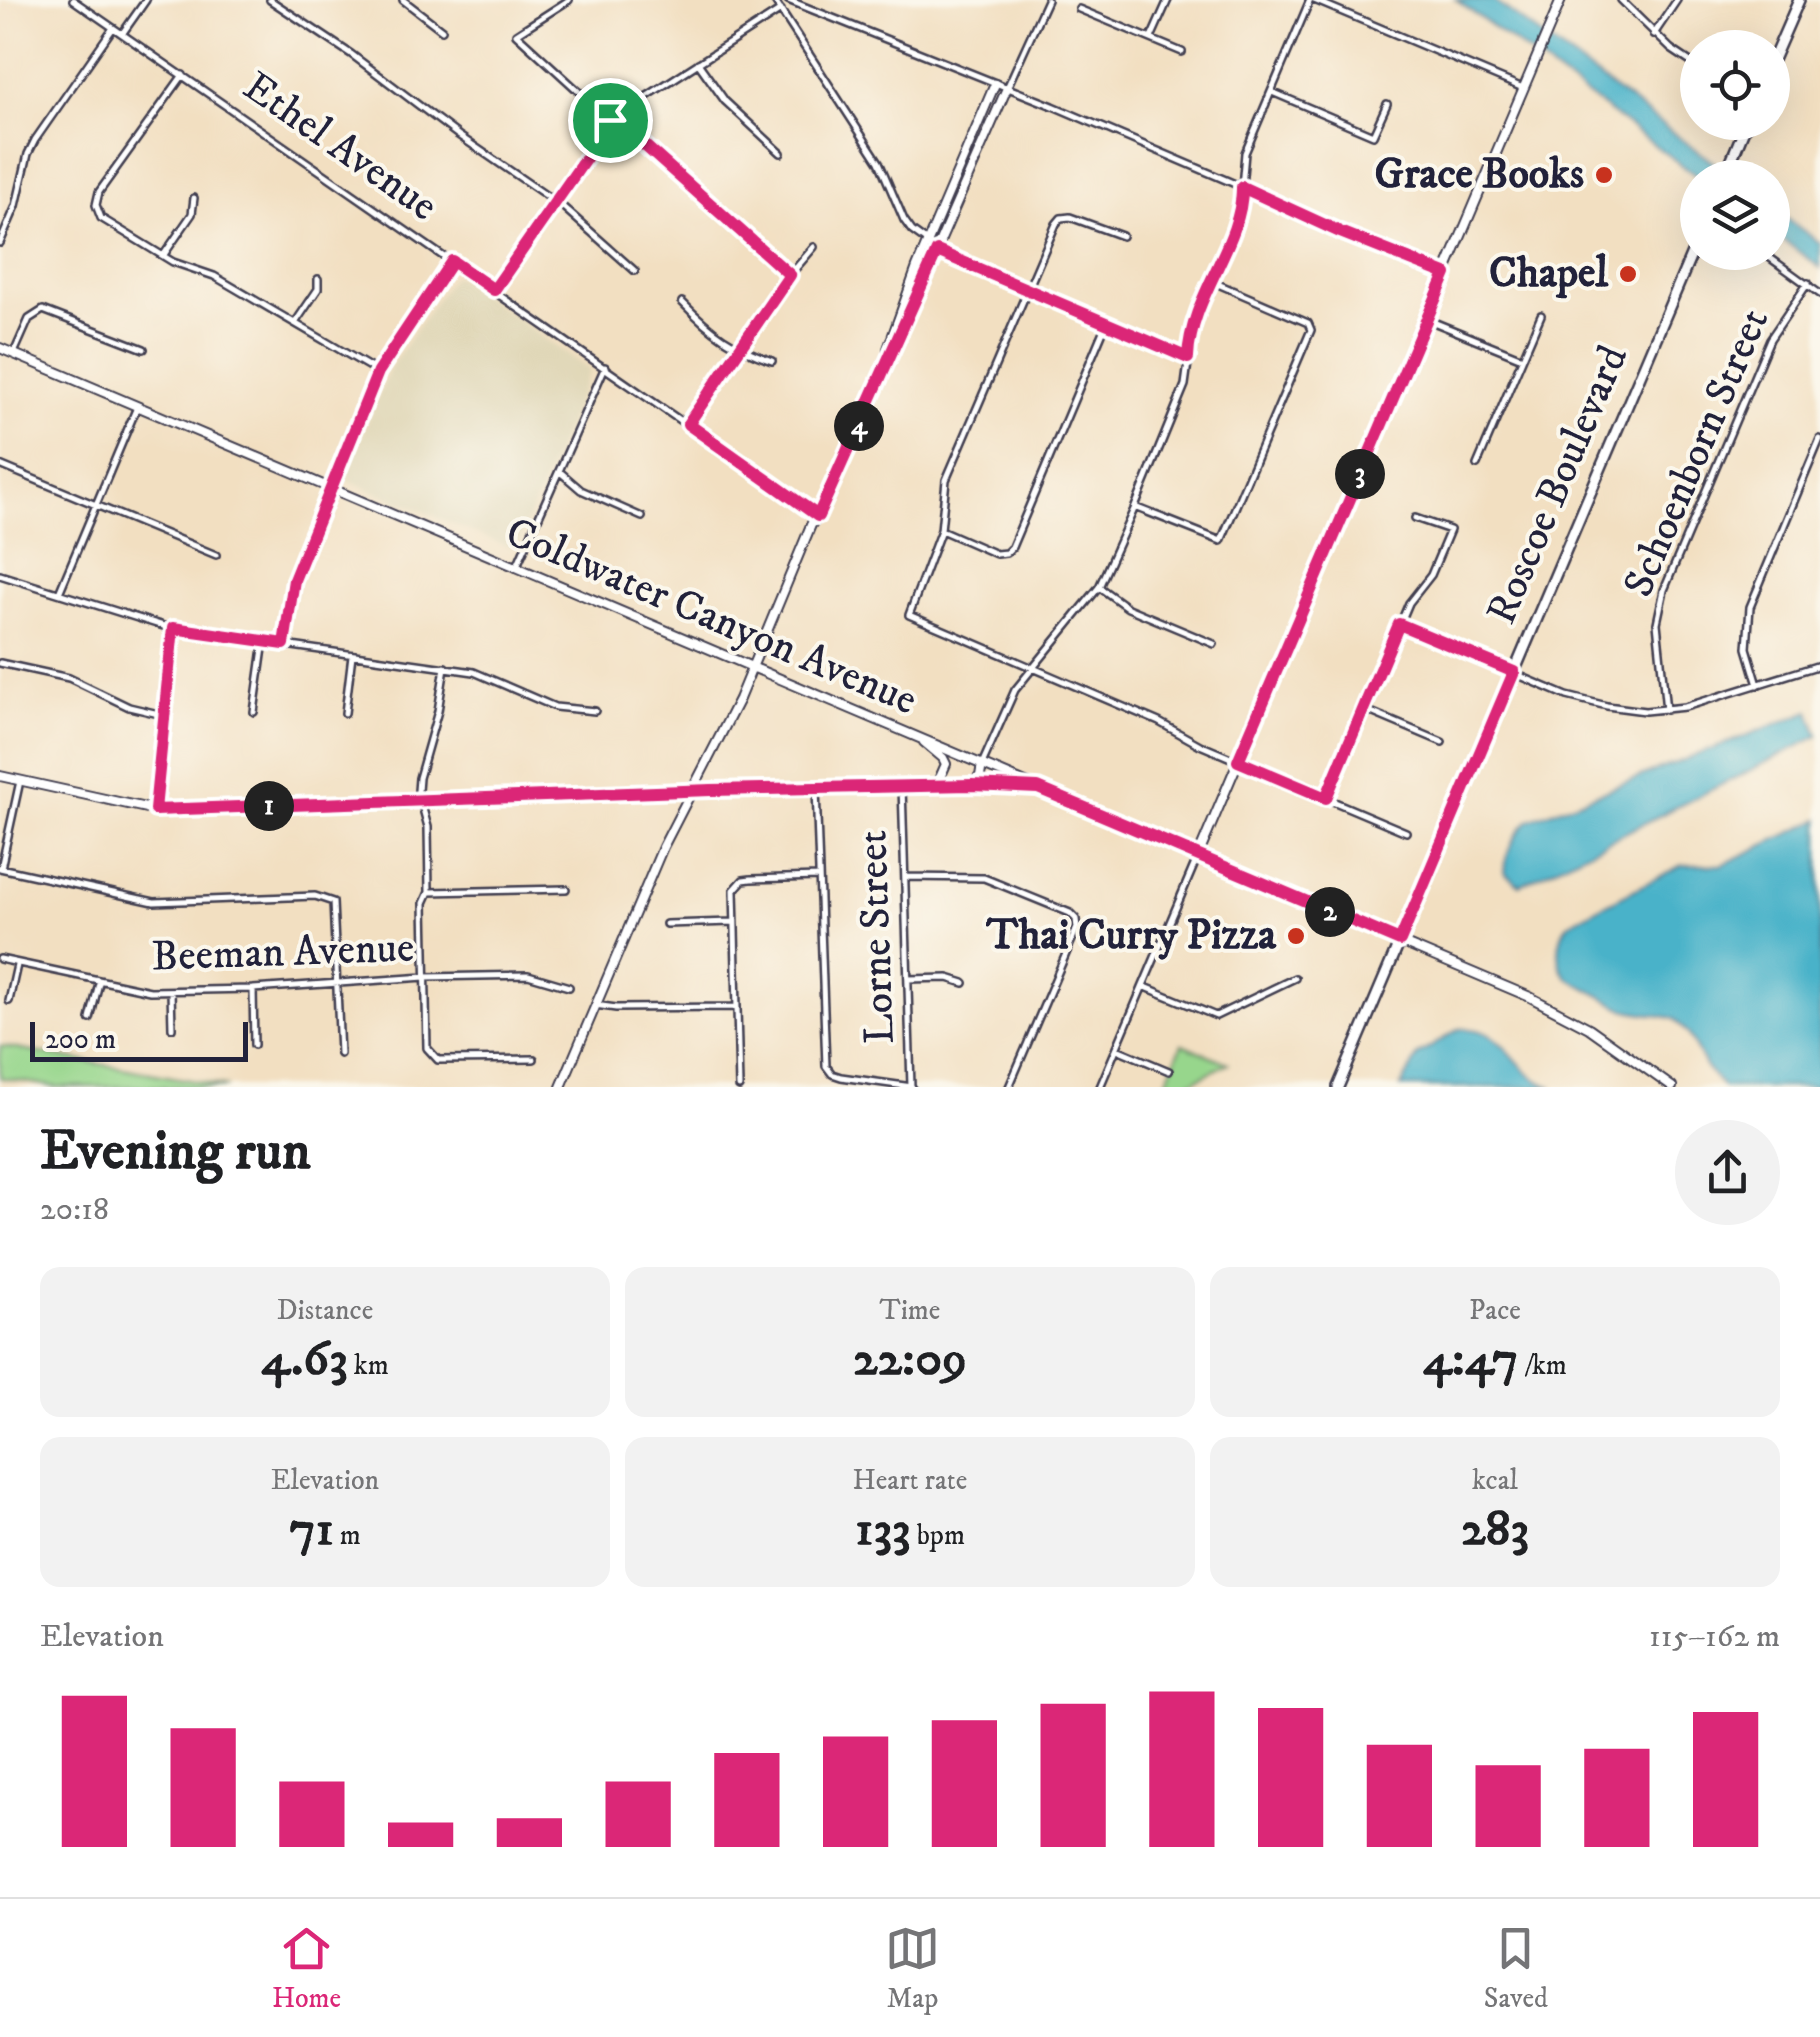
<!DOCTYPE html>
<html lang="en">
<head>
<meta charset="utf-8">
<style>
  :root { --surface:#fff; --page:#f2f2f2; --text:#202124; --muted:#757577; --line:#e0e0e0; --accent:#db2777 }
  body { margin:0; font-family:"IM FELL DW Pica",serif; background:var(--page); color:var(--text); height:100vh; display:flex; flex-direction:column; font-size:38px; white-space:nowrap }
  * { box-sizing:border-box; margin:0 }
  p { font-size:32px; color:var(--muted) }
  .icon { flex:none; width:55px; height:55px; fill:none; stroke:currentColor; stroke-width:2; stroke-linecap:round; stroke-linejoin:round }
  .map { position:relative; height:1087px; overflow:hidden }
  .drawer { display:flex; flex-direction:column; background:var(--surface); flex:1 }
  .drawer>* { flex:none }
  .controls { position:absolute; left:1680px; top:30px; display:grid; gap:20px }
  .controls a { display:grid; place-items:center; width:110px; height:110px; border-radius:50%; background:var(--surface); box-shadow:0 10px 40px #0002; font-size:50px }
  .scale { position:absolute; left:30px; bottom:25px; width:218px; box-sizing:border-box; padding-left:10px; border:5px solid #22223b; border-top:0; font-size:28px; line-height:35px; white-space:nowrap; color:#22223b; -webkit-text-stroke:8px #fbf7ec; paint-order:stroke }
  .pin { position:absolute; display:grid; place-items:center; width:85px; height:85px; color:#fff; margin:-42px; border:5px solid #fff; border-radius:50%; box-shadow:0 2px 10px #0007 }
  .km { position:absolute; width:50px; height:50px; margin:-25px; border-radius:50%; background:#222; color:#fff; font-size:28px; line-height:50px; text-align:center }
  .round { display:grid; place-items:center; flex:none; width:105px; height:105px; border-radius:52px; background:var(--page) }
  .summary { display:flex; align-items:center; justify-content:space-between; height:170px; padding:0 40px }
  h1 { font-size:55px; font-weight:700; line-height:75px }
  .figures { display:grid; grid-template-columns:repeat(3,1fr); gap:15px; height:170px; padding:10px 40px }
  .figures div { display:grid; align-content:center; border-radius:20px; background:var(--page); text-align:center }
  .figures b { font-size:50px; font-weight:700 }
  .figures small { font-size:28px; font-weight:400 }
  .figures p { font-size:28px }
  .chart { height:280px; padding:20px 40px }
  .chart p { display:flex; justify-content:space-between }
  .chart svg { width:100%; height:180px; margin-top:10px; stroke:var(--accent); stroke-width:6 }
  .tab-bar { display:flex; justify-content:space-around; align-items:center; height:140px; border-top:2px solid var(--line); background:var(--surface); font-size:28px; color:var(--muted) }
  .tab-bar a { display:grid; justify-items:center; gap:5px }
  .tab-bar .current { color:var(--accent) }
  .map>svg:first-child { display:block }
  .built { fill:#e0d7b7 }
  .green { fill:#97d68c; stroke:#5c7c64; stroke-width:2.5 }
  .water { fill:#4ab2c9; stroke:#366a82; stroke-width:2.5 }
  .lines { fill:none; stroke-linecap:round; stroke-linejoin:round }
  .minor-casing { stroke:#413e4f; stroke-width:10 }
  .tertiary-casing { stroke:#413e4f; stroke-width:12 }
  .secondary-casing { stroke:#413e4f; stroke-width:12 }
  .primary-casing { stroke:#413e4f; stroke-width:14 }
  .minor { stroke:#fff; stroke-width:5 }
  .tertiary { stroke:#fff; stroke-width:8 }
  .secondary { stroke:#fff; stroke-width:8 }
  .primary { stroke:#fff; stroke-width:9 }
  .route-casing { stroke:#fff; stroke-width:20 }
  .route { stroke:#db2777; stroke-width:12 }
  .poi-dot { fill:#c8321e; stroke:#fbf7ec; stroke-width:4 }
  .labels { text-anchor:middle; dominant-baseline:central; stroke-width:8; stroke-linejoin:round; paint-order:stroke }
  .street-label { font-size:42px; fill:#22223b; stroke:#fbf7ec }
  .poi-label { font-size:42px; font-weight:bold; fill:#22223b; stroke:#fbf7ec; text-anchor:end }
</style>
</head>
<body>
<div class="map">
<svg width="1820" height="1087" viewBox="0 0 1820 1087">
  <rect width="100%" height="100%" fill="#fbf7ec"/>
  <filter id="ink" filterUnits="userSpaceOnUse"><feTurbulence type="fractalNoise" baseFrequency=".01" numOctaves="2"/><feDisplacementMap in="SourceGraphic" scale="20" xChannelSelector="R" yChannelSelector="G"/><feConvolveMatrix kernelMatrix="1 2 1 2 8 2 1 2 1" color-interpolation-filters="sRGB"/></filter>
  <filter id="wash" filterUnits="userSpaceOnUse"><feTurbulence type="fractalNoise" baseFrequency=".0048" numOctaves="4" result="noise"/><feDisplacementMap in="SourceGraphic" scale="40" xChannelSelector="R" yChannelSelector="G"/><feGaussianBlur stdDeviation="2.25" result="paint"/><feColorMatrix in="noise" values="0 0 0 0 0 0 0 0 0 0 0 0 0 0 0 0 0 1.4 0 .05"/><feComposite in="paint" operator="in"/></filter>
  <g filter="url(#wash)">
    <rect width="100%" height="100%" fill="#f2dfc1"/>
    <!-- built -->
    <path class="built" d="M 452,277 L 456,277 L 590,370 L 517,546 L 511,548 L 347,480 L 345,475 L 391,366 Z"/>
    <!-- green -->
    <path class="green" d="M 1182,1044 L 1228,1063 L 1181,1087 L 1164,1087 Z
      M 0,1046 L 228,1087 L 56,1087 L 0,1078 Z"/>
    <!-- water -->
    <path class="water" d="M 1456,0 L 1493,0 L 1733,177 L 1698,177 Z
      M 1772,208 L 1820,243 L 1820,268 L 1773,232 Z
      M 1810,711 L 1819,736 L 1520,885 L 1505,873 C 1505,854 1514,834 1529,820 Z
      M 1820,819 L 1820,1087 L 1723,1087 L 1706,1068 L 1688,1033 L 1673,1018 L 1626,1010 L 1568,978 C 1555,964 1557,939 1568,924 L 1682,865 L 1722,865 Z
      M 1459,1029 C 1510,1025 1512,1076 1553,1087 L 1401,1087 L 1418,1055 Z"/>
  </g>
  <g filter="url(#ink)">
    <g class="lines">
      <defs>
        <path id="minor" d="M 73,0 L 818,516
          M 270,0 L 351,54 L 458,135 L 563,207 L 635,271
          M 403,0 L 442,30
          M 569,0 L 516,34 L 610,120
          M 774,0 L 879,162 L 904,220 L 912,231 L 944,254 L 1188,358
          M 788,0 L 1053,106 L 1303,213 L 1341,232 L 1444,273
          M 1314,0 L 1523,88
          M 1621,0 L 1671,49 L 1698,67
          M 1079,9 L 1182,52
          M 122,34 L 146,0
          M 1654,34 L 1677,0
          M 1151,38 L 1168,0
          M 698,63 L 725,101 L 781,153
          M 183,75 L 99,192 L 96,205 L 101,218 L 173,262 L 214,276 L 378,372
          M 1007,88 L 1047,0
          M 1272,92 L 1373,135 L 1387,104
          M 614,118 L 790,275
          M 1122,236 L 1070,217 L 1061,218 L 1056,224 L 946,480 L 941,530 L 909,615 L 1159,722 L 1200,745 L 1406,832
          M 0,243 L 16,206 L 28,154 L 35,140 L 113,28
          M 1762,252 L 1820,294
          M 163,256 L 192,214 L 194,198
          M 494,290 L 610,120 L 781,10
          M 682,302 C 712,333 732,347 772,361
          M 1426,319 L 1522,358
          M 295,323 L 318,289 L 318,279
          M 14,353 L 29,319 L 43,310 L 144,349
          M 688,425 L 790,275 L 814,247
          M 0,465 L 216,555
          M 1477,465 L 1541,315
          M 559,471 L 581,490 L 642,517
          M 1135,507 L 1221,541 L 1311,330 L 1308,323 L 1211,281
          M 941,530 L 996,554 L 1006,553 L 1012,547 L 1106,324
          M 516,568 L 605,367
          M 0,575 L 173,629 L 474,672 L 555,707 L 595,711
          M 1099,587 L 1128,608 L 1214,644
          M 59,593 L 137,407
          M 1399,624 L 1567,696 L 1607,706 L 1645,711 L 1685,707 L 1820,665
          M 284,643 L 294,580 L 378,372 L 452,261
          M 0,663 L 69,678 L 129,707 L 163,715
          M 445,667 L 438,711 L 419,778 L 418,791 L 428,827 L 429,892 L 424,903 L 427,1048 L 438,1060 L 534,1059
          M 1758,685 L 1747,648 L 1750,607 L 1820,439
          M 1364,709 L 1442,742
          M 1666,710 L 1657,623 L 1664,590 L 1770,339 L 1808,283
          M 254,712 L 264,641
          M 345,713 L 352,655
          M 982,764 L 1015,690 L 1099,587 L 1135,507 L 1185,385 L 1194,319 L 1240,209 L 1245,153 L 1310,0
          M 902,786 L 911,1087
          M 816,788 L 826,1066 L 832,1074 L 841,1077 L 912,1087
          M 1327,797 L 1409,603 L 1431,575 L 1450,530 L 1415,518
          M 155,810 L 173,629
          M 0,868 L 154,902 L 315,896 L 333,902 L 340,1054
          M 1,868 L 20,781
          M 905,877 L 984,878 L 1070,913 L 1076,919 L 1077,928 L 1009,1087
          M 429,892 L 566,889
          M 666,924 L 733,922
          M 0,959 L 150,991 L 253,989 L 425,977 L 528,975 L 569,987
          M 908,979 L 948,978 L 964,983
          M 1143,986 L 1216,1016 L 1295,978
          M 253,989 L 254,1045
          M 171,991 L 172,1028
          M 9,1001 L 17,965
          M 595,1005 L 616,1008 L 736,1007
          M 90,1019 L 99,983
          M 1117,1049 L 1169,1071
          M 739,1087 L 734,890 L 743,880 L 751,879 L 819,877
          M 1100,1087 L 1198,856"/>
        <path id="tertiary" d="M 888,349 L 917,267 L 995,84
          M 0,776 L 155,810 L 692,790 L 972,785 L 980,776 L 982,764
          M 1198,856 L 1561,0
          M 561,1087 L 663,847 L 739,699 L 811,525 L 826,503 L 1007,88"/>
        <path id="secondary" d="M 0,348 L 1530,997 L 1589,1028 L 1672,1087
          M 924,742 L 943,758 L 946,764 L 938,782
          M 972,785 L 1032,788"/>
        <path id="primary" d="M 1772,62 L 1799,0
          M 1724,178 L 1747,122
          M 1338,1087 L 1698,239"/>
      </defs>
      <!-- minor casing -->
      <use href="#minor" class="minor-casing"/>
      <!-- tertiary casing -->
      <use href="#tertiary" class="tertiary-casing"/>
      <!-- secondary casing -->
      <use href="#secondary" class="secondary-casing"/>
      <!-- primary casing -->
      <use href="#primary" class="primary-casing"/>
      <!-- minor -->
      <use href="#minor" class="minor"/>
      <!-- tertiary -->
      <use href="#tertiary" class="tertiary"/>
      <!-- secondary -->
      <use href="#secondary" class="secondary"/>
      <!-- primary -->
      <use href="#primary" class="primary"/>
    </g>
  </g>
  <g class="lines" filter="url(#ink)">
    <defs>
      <path id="route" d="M 614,118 L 790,275 L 688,424 L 818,516 L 937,251 L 1188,358 C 1190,296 1243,243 1242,187 L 1340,232 L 1446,274 L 1238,761 L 1326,798 L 1399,624 L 1514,672 L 1400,941 L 1038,788 L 972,785 L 711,790 L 155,810 L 173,628 L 284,644 L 294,580 L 378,372 L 452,261 L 494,290 Z"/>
    </defs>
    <!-- route casing -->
    <use href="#route" class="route-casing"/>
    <!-- route -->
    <use href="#route" class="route"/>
  </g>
  <!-- markers -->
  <g class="poi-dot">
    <circle cx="1604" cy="175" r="10"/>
    <circle cx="1628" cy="274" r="10"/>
    <circle cx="1296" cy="936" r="10"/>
  </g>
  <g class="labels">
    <!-- street labels -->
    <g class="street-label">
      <text transform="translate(340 147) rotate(35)">Ethel Avenue</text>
      <text transform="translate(1697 453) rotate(-67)">Schoenborn Street</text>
      <text transform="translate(1558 485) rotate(-67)">Roscoe Boulevard</text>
      <text transform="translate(711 617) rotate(23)">Coldwater Canyon Avenue</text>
      <text transform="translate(877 937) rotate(-92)">Lorne Street</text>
      <text transform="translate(283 953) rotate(-2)">Beeman Avenue</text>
    </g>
    <!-- poi labels -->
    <g class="poi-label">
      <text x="1584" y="175">Grace Books</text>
      <text x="1608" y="274">Chapel</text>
      <text x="1276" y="936">Thai Curry Pizza</text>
    </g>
  </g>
</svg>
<div class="controls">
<a><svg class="icon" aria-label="locate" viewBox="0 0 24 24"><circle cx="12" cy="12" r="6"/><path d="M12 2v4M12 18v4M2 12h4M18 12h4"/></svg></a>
<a><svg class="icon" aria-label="layers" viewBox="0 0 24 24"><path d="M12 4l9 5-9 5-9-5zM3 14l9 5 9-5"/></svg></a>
</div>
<div class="scale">200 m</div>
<div class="pin" style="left:610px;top:120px;background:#1e9e55"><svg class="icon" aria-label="arrive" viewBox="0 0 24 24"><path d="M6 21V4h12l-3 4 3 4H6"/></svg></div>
<b class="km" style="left:269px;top:806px">1</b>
<b class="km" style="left:1330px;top:912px">2</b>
<b class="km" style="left:1360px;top:474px">3</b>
<b class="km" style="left:859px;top:426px">4</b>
</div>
<section class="drawer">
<div class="summary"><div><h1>Evening run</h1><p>20:18</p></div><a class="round"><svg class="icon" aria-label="share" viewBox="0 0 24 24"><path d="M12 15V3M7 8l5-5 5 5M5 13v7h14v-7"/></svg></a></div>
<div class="figures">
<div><p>Distance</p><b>4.63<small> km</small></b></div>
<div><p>Time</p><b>22:09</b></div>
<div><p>Pace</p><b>4:47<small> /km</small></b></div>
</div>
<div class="figures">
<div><p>Elevation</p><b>71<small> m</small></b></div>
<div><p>Heart rate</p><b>133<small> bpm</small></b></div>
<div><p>kcal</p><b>283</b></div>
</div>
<div class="chart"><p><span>Elevation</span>115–162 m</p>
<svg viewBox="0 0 160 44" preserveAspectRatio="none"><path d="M5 44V7M15 44V15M25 44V28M35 44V38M45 44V37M55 44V28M65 44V21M75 44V17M85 44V13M95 44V9M105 44V6M115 44V10M125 44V19M135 44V24M145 44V20M155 44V11"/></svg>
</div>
</section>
<nav class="tab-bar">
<a class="current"><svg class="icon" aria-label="home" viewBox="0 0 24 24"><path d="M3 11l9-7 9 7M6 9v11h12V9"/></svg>Home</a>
<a><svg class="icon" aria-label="map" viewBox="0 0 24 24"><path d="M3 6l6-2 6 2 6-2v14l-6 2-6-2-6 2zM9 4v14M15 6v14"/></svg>Map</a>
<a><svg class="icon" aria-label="saved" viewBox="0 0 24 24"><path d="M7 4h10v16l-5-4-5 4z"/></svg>Saved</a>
</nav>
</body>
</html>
